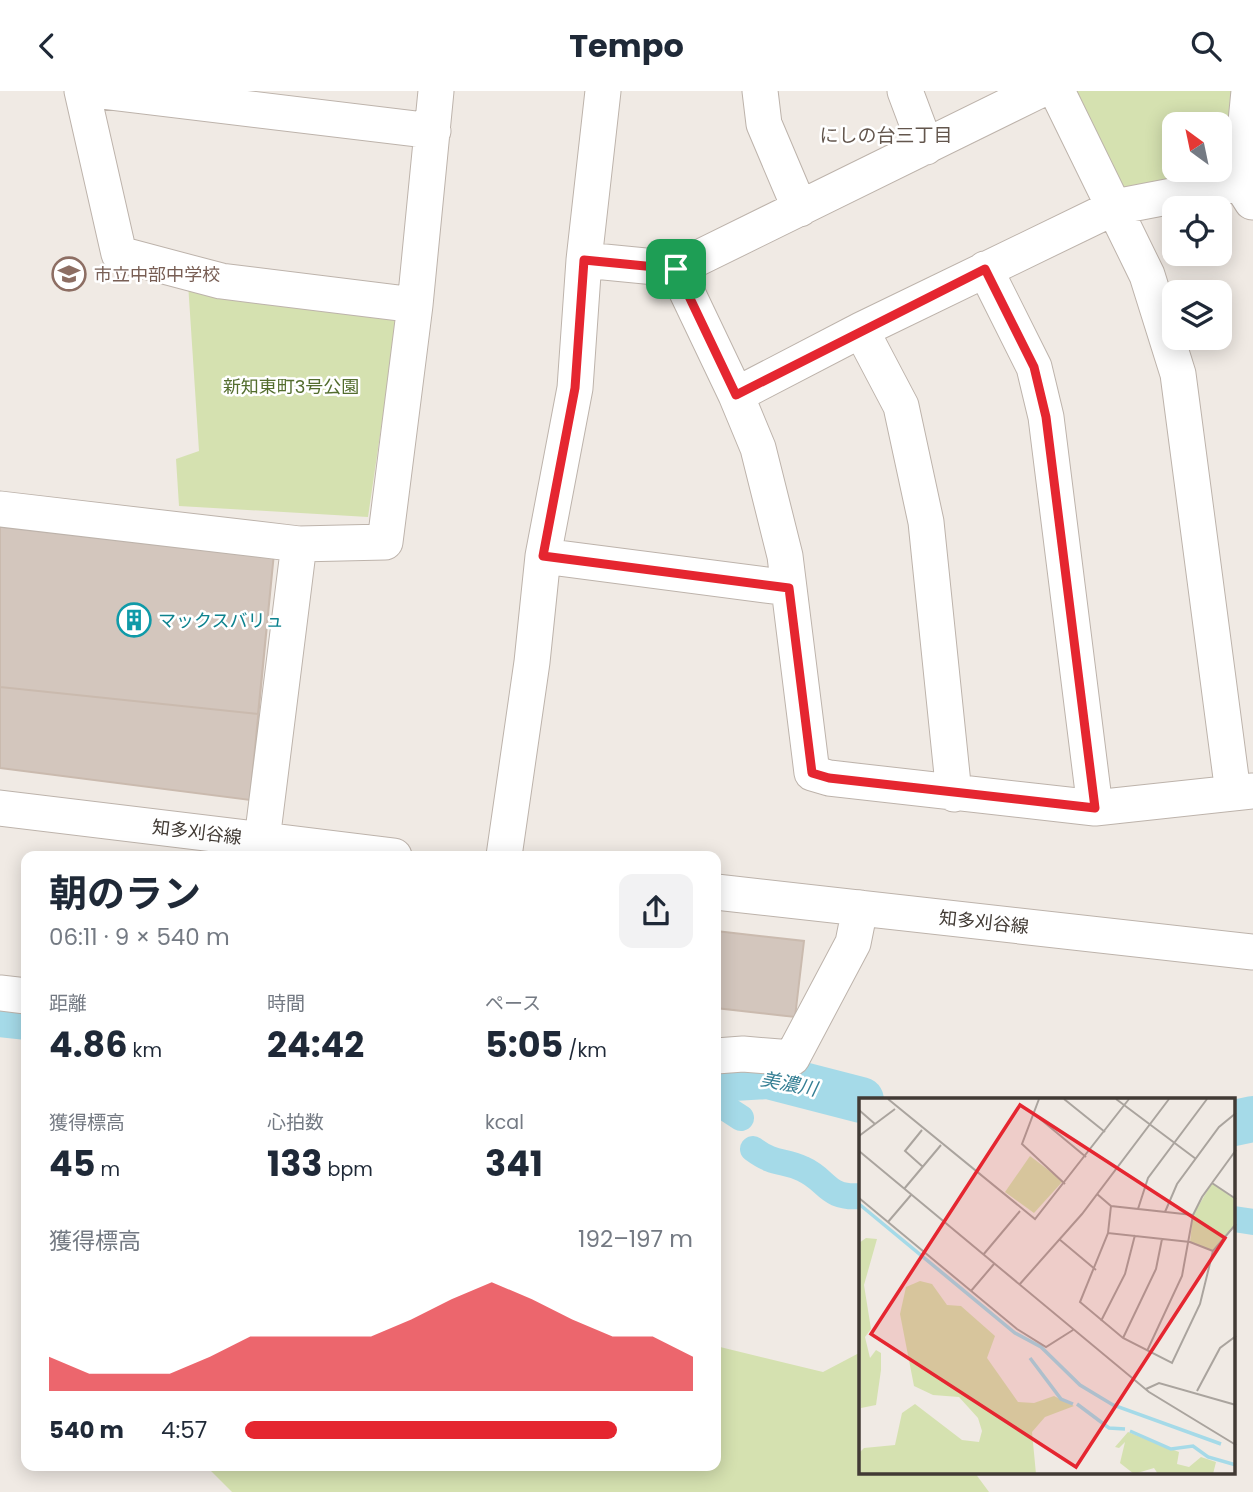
<!DOCTYPE html>
<html lang="ja">
<head>
<meta charset="utf-8">
<style>
  :root { --surface:#fff; --page:#f2f2f3; --text:#1f2937; --muted:#747a83; --accent:#e52630 }
  body { margin:0; font-family:Poppins,"Noto Sans JP",sans-serif; background:var(--page); color:var(--text); height:100vh; display:flex; flex-direction:column; font-size:26px; white-space:nowrap }
  * { box-sizing:border-box; margin:0 }
  p { font-size:23px; color:var(--muted) }
  .icon { flex:none; width:38px; height:38px; fill:none; stroke:currentColor; stroke-width:2; stroke-linecap:round; stroke-linejoin:round }
  .map { position:relative; flex:1; overflow:hidden }
  .details { position:absolute; left:21px; top:760px; width:700px; height:620px; display:flex; flex-direction:column; background:var(--surface); border-radius:14px; box-shadow:0 4px 18px #0003 }
  .details>* { flex:none }
  .needle { width:46px; rotate:327deg }
  .fabs { position:absolute; left:1162px; top:21px; display:grid; gap:14px }
  .fabs a { display:grid; place-items:center; width:70px; height:70px; border-radius:14px; background:var(--surface); box-shadow:0 4px 18px #0003; font-size:35px }
  .pin { position:absolute; display:grid; place-items:center; width:60px; height:60px; color:#fff; margin:-30px; border-radius:14px; box-shadow:0 4px 10px #0006 }
  .round { display:grid; place-items:center; flex:none; width:74px; height:74px; border-radius:14px; background:var(--page) }
  .summary { display:flex; align-items:center; justify-content:space-between; height:119px; padding:0 28px }
  h1 { font-size:38px; font-weight:700; line-height:52px }
  .stats { display:grid; grid-template-columns:repeat(3,1fr); gap:10px; height:119px; padding:7px 28px }
  .stats div { display:grid; align-content:center }
  .stats b { font-size:35px; font-weight:700 }
  .stats small { font-size:19px; font-weight:400 }
  .stats p { font-size:19px }
  .chart { height:196px; padding:14px 28px }
  .chart p { display:flex; justify-content:space-between }
  .chart svg { width:100%; height:126px; margin-top:7px; fill:var(--accent); opacity:.7 }
  ul { padding:0 28px; list-style:none; font-size:23px }
  li { display:grid; grid-template-columns:112px 84px 1fr; align-items:center; height:52px }
  li i { height:18px; border-radius:9px; background:var(--accent) }
  header { display:flex; justify-content:space-between; align-items:center; height:91px; padding:0 28px; background:var(--surface); font-size:32px; font-weight:700 }
  .map>svg:first-child { display:block }
  .green { fill:#d5e1b0; fill-rule:evenodd }
  .lines { fill:none; stroke-linecap:round; stroke-linejoin:round }
  .canal { stroke:#a5dae8; stroke-width:26 }
  .river { stroke:#a5dae8; stroke-width:46 }
  .building { fill:#d3c6bd; stroke:#cabaae; stroke-width:2 }
  .minor-casing { stroke:#bdb3ab; stroke-width:37 }
  .minor { stroke:#fff; stroke-width:35 }
  .route-casing { stroke:#fff; stroke-width:14 }
  .route { stroke:#e52630; stroke-width:9 }
  .labels { text-anchor:middle; dominant-baseline:central; stroke-width:5; stroke-linejoin:round; paint-order:stroke }
  .education-label { font-size:18px; fill:#785e54; stroke:#fff; text-anchor:start }
  .park-label { font-size:18px; fill:#536d2e; stroke:#fff }
  .culture-label { font-size:18px; fill:#0d838f; stroke:#fff; text-anchor:start }
  .street-label { font-size:18px; fill:#413a34; stroke:#fff }
  .neighbourhood-label { font-size:19px; fill:#63564d; stroke:#fff }
  .water-label { font-size:19px; font-style:italic; fill:#357f94; stroke:#fff }
  .inset-river { fill:none; stroke:#a5dae8; stroke-width:3.5 }
  .inset-road { fill:none; stroke:#aaa49e; stroke-width:2 }
  .view { fill:#e52630; fill-opacity:0.15; stroke:#e52630; stroke-width:3.5 }
  .inset-edge { fill:none; stroke:#413a34; stroke-width:3.5 }
</style>
</head>
<body>
<header><svg class="icon" aria-label="back" viewBox="0 0 24 24"><path d="M15 5l-7 7 7 7"/></svg>Tempo<svg class="icon" aria-label="search" viewBox="0 0 24 24"><circle cx="10" cy="10" r="6"/><path d="M15 15l6 6"/></svg></header>
<div class="map">
<svg width="1253" height="1401" viewBox="0 0 1253 1401">
  <rect width="100%" height="100%" fill="#f0eae4"/>
  <!-- green -->
  <path class="green" d="M 1057,0 L 1249,0 L 1240,92 L 1115,116 ZM 1174,33 L 1220,33 L 1220,79 L 1174,79 Z
    M 188,192 L 400,208 L 368,426 L 179,415 L 176,368 L 199,360 Z
    M 716,1255 L 823,1281 L 861,1261 L 861,1382 L 975,1382 L 989,1401 L 232,1401 L 205,1374 L 716,1374 Z"/>
  <g class="lines">
    <!-- canal -->
    <path class="canal" d="M 718,1012 L 741,1027
      M 753,1058 C 776,1075 782,1068 803,1078 C 828,1089 826,1108 861,1105
      M 1234,1128 L 1253,1131"/>
    <!-- river -->
    <path class="river" d="M 0,923 L 26,926
      M 716,988 L 768,985 L 861,1009
      M 1234,1032 L 1253,1028"/>
  </g>
  <!-- building -->
  <path class="building" d="M 0,431 L 274,462 L 250,709 L 0,677 Z
    M 0,434 L 274,462 L 258,623 L 0,596 Z
    M 716,840 L 804,850 L 795,926 L 716,917 Z"/>
  <g class="lines">
    <defs>
      <path id="minor" d="M 82,0 L 119,163 L 221,190 L 415,214
        M 101,0 L 433,40
        M 760,0 L 764,33 L 800,118
        M 905,0 L 926,56
        M 1057,0 L 1147,184 L 1178,283 L 1233,702
        M 1249,0 L 1240,92 L 1252,111
        M 1240,92 L 1115,116 L 861,239 L 736,304 L 758,357 L 785,465 L 812,682 L 829,687 L 1095,717 L 1253,700
        M 584,169 L 676,178 L 1038,0
        M 676,178 L 736,304
        M 985,178 L 1034,276 L 1046,326 L 1095,717
        M 861,239 L 901,315 L 926,431 L 954,703
        M 0,418 L 299,453 L 385,451 L 415,214 L 436,0
        M 543,465 L 789,497
        M 0,717 L 394,765
        M 262,749 L 299,453
        M 504,765 L 532,571 L 543,465 L 575,297 L 584,169 L 603,0
        M 716,801 L 1253,861
        M 0,902 L 26,905
        M 716,965 L 743,963 L 792,967 L 853,852 L 860,817"/>
    </defs>
    <!-- minor casing -->
    <use href="#minor" class="minor-casing"/>
    <!-- minor -->
    <use href="#minor" class="minor"/>
  </g>
  <g class="lines">
    <defs>
      <path id="route" d="M 584,169 L 676,178 L 736,304 L 985,178 L 1034,276 L 1046,326 L 1095,717 L 829,687 L 812,682 L 789,497 L 543,465 L 575,297 Z"/>
    </defs>
    <!-- route casing -->
    <use href="#route" class="route-casing"/>
    <!-- route -->
    <use href="#route" class="route"/>
  </g>
  <!-- icons -->
  <defs>
    <symbol id="school-ring" viewBox="-11 -11 22 22"><circle r="9.5" fill="#fff" stroke="#8d6e63" stroke-width="1.5"/><path d="M0-5L7-2L0 1L-7-2ZM-4 1L0 2.5L4 1V4Q0 6-4 4Z" fill="#8d6e63"/></symbol>
    <symbol id="building-ring" viewBox="-11 -11 22 22"><circle r="9.5" fill="#fff" stroke="#0f9aa8" stroke-width="1.5"/><path d="M-4-6H4V6H1V3H-1V6H-4ZM-2.5-4.3h1.7v1.8h-1.7ZM.8-4.3h1.7v1.8H.8ZM-2.5-1h1.7V.8h-1.7ZM.8-1h1.7V.8H.8Z" fill="#0f9aa8"/></symbol>
  </defs>
  <g fill-rule="evenodd">
    <use href="#school-ring" x="50" y="164" width="38" height="38"/>
    <use href="#building-ring" x="115" y="510" width="38" height="38"/>
  </g>
  <g class="labels">
    <!-- education labels -->
    <g class="education-label">
      <text x="94" y="183">市立中部中学校</text>
    </g>
    <!-- park labels -->
    <g class="park-label">
      <text x="291" y="295">新知東町3号公園</text>
    </g>
    <!-- culture labels -->
    <g class="culture-label">
      <text x="158" y="529">マックスバリュ</text>
    </g>
    <!-- street labels -->
    <g class="street-label">
      <text transform="translate(197 741) rotate(7)">知多刈谷線</text>
      <text transform="translate(984 831) rotate(6)">知多刈谷線</text>
    </g>
    <!-- neighbourhood labels -->
    <g class="neighbourhood-label">
      <text x="886" y="44">にしの台三丁目</text>
    </g>
    <!-- water labels -->
    <g class="water-label">
      <text transform="translate(789 993) rotate(11)">美濃川</text>
    </g>
  </g>
  <!-- overview -->
  <g transform="translate(859 1007)">
    <rect width="376" height="376" fill="#f0eae4"/>
    <path d="M 171,58 L 204,83 L 175,115 L 146,94 ZM 353,85 L 376,101 L 376,127 L 354,153 L 331,144 L 334,117 ZM 7,140 L 18,141 L 5,187 L 12,231 L 6,239 L 11,260 L 17,252 L 22,255 L 22,272 L 17,307 L 2,310 L 0,145 ZM 61,183 L 73,186 L 88,207 L 102,208 L 136,238 L 128,260 L 159,304 L 175,305 L 195,298 L 215,308 L 186,319 L 173,334 L 177,376 L 0,376 L 0,355 L 5,350 L 36,347 L 43,315 L 56,306 L 103,342 L 120,344 L 123,333 L 119,320 L 100,299 L 74,297 L 55,288 L 41,216 L 47,189 ZM 269,334 L 320,354 L 318,366 L 330,369 L 342,359 L 357,364 L 354,376 L 299,376 L 295,370 L 275,376 L 261,365 L 266,344 L 260,350 L 256,349 Z" fill="#d5e1b0"/>
    <path class="inset-river" d="M 0,106 L 156,235 L 182,249 L 221,287 L 254,307 L 362,346M 171,260 L 202,301 L 214,306M 218,306 L 250,330 L 266,331M 271,333 L 312,351 L 334,348 L 349,359 L 377,367"/>
    <path class="inset-road" d="M 29,1 L 176,121 L 270,1M 180,1 L 163,46 L 206,86M 205,1 L 246,34M 257,1 L 337,61M 0,12 L 16,26M 174,15 L 227,59M 63,32 L 46,53 L 64,69M 0,38 L 36,11M 0,53 L 290,294 L 377,347M 353,85 L 377,52M 45,91 L 82,47M 238,96 L 252,108 L 334,117M 0,100 L 158,231 L 187,249 L 214,232M 279,111 L 289,80 L 348,1M 306,114 L 318,86 L 360,29 L 377,15M 29,124 L 52,97M 249,135 L 252,108M 200,141 L 237,172M 354,153 L 331,144 L 249,135 L 221,204 L 264,240 L 313,265 L 341,206 L 354,153 L 377,126M 124,157 L 161,113M 160,187 L 223,116 L 310,1M 112,193 L 135,166M 242,223 L 266,176 L 276,137M 264,240 L 297,171 L 303,141M 288,253 L 323,178 L 334,117 L 343,99 L 353,85 L 377,101M 287,291 L 300,285 L 377,307M 338,293 L 361,250 L 377,238"/>
    <path class="view" d="M 161,7 L 366,140 L 217,369 L 12,236 Z"/>
    <rect width="376" height="376" class="inset-edge"/>
  </g>
</svg>
<div class="fabs">
<a><svg class="needle" viewBox="-14 -14 28 28"><path d="M0-13l5 13h-10z" fill="#e53935"/><path d="M0 13l5-13h-10z" fill="#747a83"/></svg></a>
<a><svg class="icon" aria-label="locate" viewBox="0 0 24 24"><circle cx="12" cy="12" r="6"/><path d="M12 2v4M12 18v4M2 12h4M18 12h4"/></svg></a>
<a><svg class="icon" aria-label="layers" viewBox="0 0 24 24"><path d="M12 4l9 5-9 5-9-5zM3 14l9 5 9-5"/></svg></a>
</div>
<div class="pin" style="left:676px;top:178px;background:#1e9e55"><svg class="icon" aria-label="arrive" viewBox="0 0 24 24"><path d="M6 21V4h12l-3 4 3 4H6"/></svg></div>
<section class="details">
<div class="summary"><div><h1>朝のラン</h1><p>06:11 · 9 × 540 m</p></div><a class="round"><svg class="icon" aria-label="share" viewBox="0 0 24 24"><path d="M12 15V3M7 8l5-5 5 5M5 13v7h14v-7"/></svg></a></div>
<div class="stats">
<div><p>距離</p><b>4.86<small> km</small></b></div>
<div><p>時間</p><b>24:42</b></div>
<div><p>ペース</p><b>5:05<small> /km</small></b></div>
</div>
<div class="stats">
<div><p>獲得標高</p><b>45<small> m</small></b></div>
<div><p>心拍数</p><b>133<small> bpm</small></b></div>
<div><p>kcal</p><b>341</b></div>
</div>
<div class="chart"><p><span>獲得標高</span>192–197 m</p>
<svg viewBox="0 0 160 44" preserveAspectRatio="none"><path d="M0 44V32L10 38L20 38L30 38L40 32L50 25L60 25L70 25L80 25L90 19L100 12L110 6L120 12L130 19L140 25L150 25L160 32V44z"/></svg>
</div>
<ul>
<li><b>540 m</b>4:57<i style="width:83%"></i></li>
</ul>
</section>
</div>
</body>
</html>
